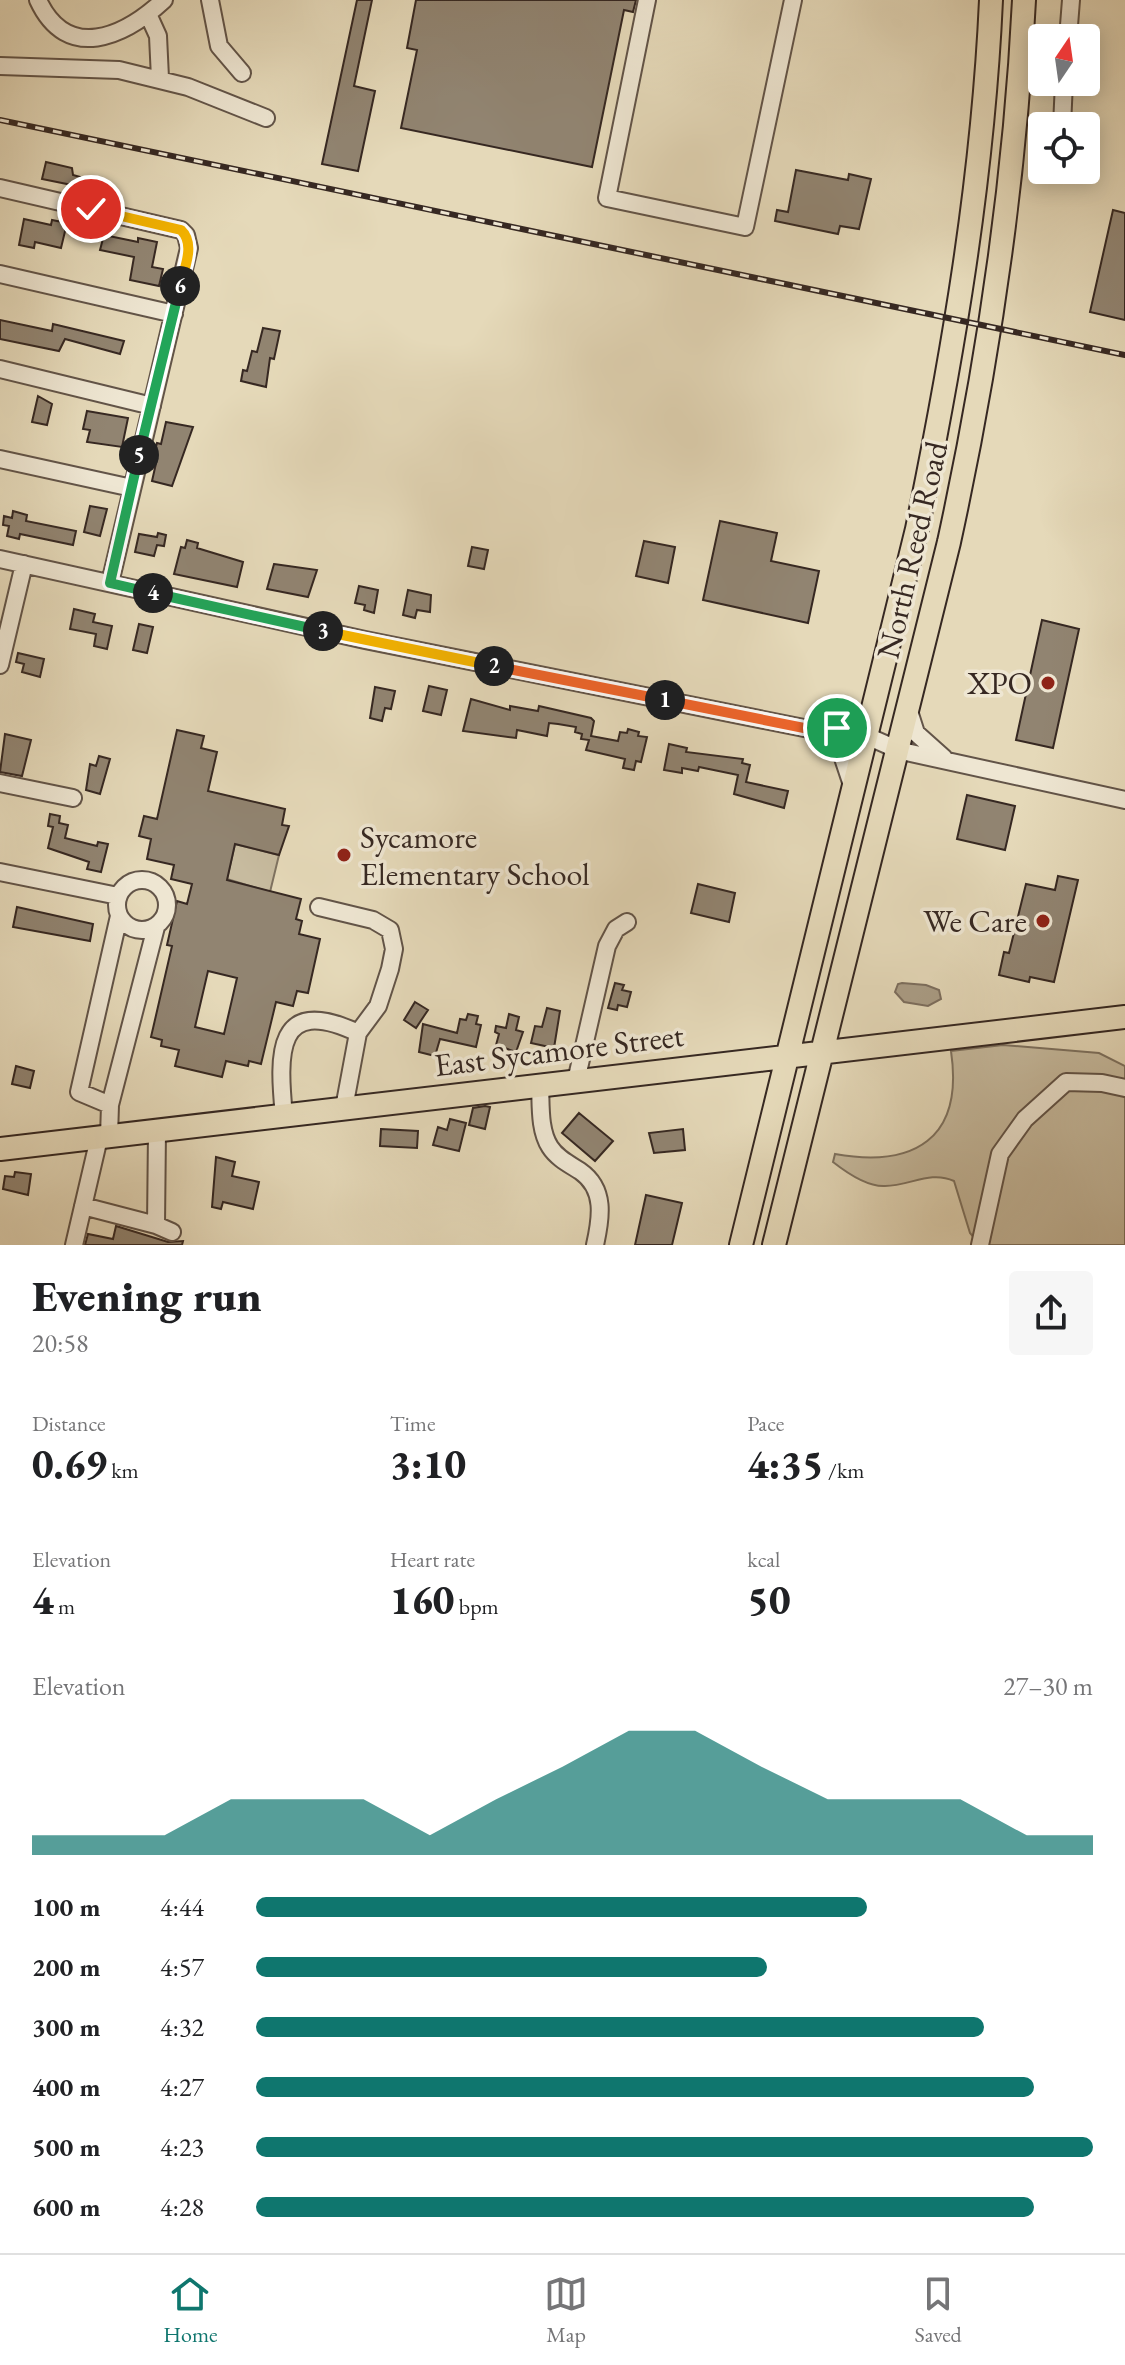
<!DOCTYPE html>
<html lang="en">
<head>
<meta charset="utf-8">
<style>
  :root { --surface:#fff; --page:#f6f6f6; --text:#202124; --muted:#757577; --line:#e0e0e0; --accent:#0f766e }
  body { margin:0; font-family:"EB Garamond",serif; background:var(--page); color:var(--text); height:100vh; display:flex; flex-direction:column; font-size:30px; white-space:nowrap }
  * { box-sizing:border-box; margin:0 }
  p { font-size:26px; color:var(--muted) }
  .icon { flex:none; width:44px; height:44px; fill:none; stroke:currentColor; stroke-width:2; stroke-linecap:round; stroke-linejoin:round }
  .map { position:relative; height:1245px; overflow:hidden }
  .drawer { display:flex; flex-direction:column; background:var(--surface); flex:1 }
  .drawer>* { flex:none }
  .needle { width:52px; rotate:13deg }
  .tools { position:absolute; left:1028px; top:24px; display:grid; gap:16px }
  .tools a { display:grid; place-items:center; width:72px; height:72px; border-radius:8px; background:var(--surface); box-shadow:0 4px 20px #0003; font-size:40px }
  .pin { position:absolute; display:grid; place-items:center; width:68px; height:68px; color:#fff; margin:-34px; border:4px solid #fff; border-radius:50%; box-shadow:0 2px 8px #0007 }
  .km { position:absolute; width:40px; height:40px; margin:-20px; border-radius:50%; background:#222; color:#fff; font-size:22px; line-height:40px; text-align:center }
  .round { display:grid; place-items:center; flex:none; width:84px; height:84px; border-radius:8px; background:var(--page) }
  .overview { display:flex; align-items:center; justify-content:space-between; height:136px; padding:0 32px }
  h1 { font-size:44px; font-weight:800; line-height:60px }
  .figures { display:grid; grid-template-columns:repeat(3,1fr); gap:12px; height:136px; padding:8px 32px }
  .figures div { display:grid; align-content:center }
  .figures b { font-size:40px; font-weight:800 }
  .figures small { font-size:22px; font-weight:400 }
  .figures p { font-size:22px }
  .chart { height:224px; padding:16px 32px }
  .chart p { display:flex; justify-content:space-between }
  .chart svg { width:100%; height:144px; margin-top:8px; fill:var(--accent); opacity:.7 }
  ul { padding:0 32px; list-style:none; font-size:26px }
  li { display:grid; grid-template-columns:128px 96px 1fr; align-items:center; height:60px }
  li i { height:20px; border-radius:10px; background:var(--accent) }
  .tabs { display:flex; justify-content:space-around; align-items:center; height:112px; border-top:2px solid var(--line); background:var(--surface); font-size:22px; color:var(--muted) }
  .tabs a { display:grid; justify-items:center; gap:4px }
  .tabs .selected { color:var(--accent) }
  .map>svg:first-child { display:block }
  .green { fill:#c7bb9f; stroke:#7e7260; stroke-width:2 }
  .water { fill:#aa9d86; stroke:#7c6e5e; stroke-width:2 }
  .building { fill:#918471; stroke:#362822; stroke-width:2; fill-rule:evenodd }
  .lines { fill:none; stroke-linecap:round; stroke-linejoin:round }
  .minor-casing { stroke:#625448; stroke-width:20 }
  .major-casing { stroke:#362822; stroke-width:26 }
  .minor { stroke:#eee6d2; stroke-width:16 }
  .major { stroke:#e5d9b9; stroke-width:22 }
  .rail-casing { stroke:#362822; stroke-width:6 }
  .rail { stroke:#eee6d2; stroke-width:3; stroke-dasharray:9; stroke-linecap:butt }
  .split-1-casing { stroke:#fff; stroke-width:16 }
  .split-2-casing { stroke:#fff; stroke-width:16 }
  .split-3-casing { stroke:#fff; stroke-width:16 }
  .split-4-casing { stroke:#fff; stroke-width:16 }
  .split-5-casing { stroke:#fff; stroke-width:16 }
  .split-6-casing { stroke:#fff; stroke-width:16 }
  .split-7-casing { stroke:#fff; stroke-width:16 }
  .split-1 { stroke:#f0652b; stroke-width:10 }
  .split-2 { stroke:#f0652b; stroke-width:10 }
  .split-3 { stroke:#f5b400; stroke-width:10 }
  .split-4 { stroke:#22a559; stroke-width:10 }
  .split-5 { stroke:#22a559; stroke-width:10 }
  .split-6 { stroke:#22a559; stroke-width:10 }
  .split-7 { stroke:#f5b400; stroke-width:10 }
  .poi-dot { fill:#8f2418; stroke:#eee6d2; stroke-width:3 }
  .labels { text-anchor:middle; dominant-baseline:central; stroke-width:7; stroke-linejoin:round; paint-order:stroke }
  .street-label { font-size:32px; fill:#362822; stroke:#eee6d2 }
  .poi-label { font-size:32px; fill:#362822; stroke:#eee6d2; text-anchor:end }
</style>
</head>
<body>
<div class="map">
<svg width="1125" height="1245" viewBox="0 0 1125 1245">
  <rect width="100%" height="100%" fill="#e5d9b9"/>
  <filter id="stains"><feTurbulence type="fractalNoise" baseFrequency=".0025" numOctaves="4"/><feColorMatrix values="0 0 0 0 .2 0 0 0 0 .09 0 0 0 0 .02 0 0 0 .5 -.17"/></filter>
  <radialGradient id="worn" r=".72"><stop offset=".6" stop-color="#630" stop-opacity="0"/><stop offset="1" stop-color="#630" stop-opacity=".3"/></radialGradient>
  <!-- green -->
  <path class="green" d="M 235,844 L 279,855 L 270,892 L 227,879 Z
    M 1003,1045 L 1099,1053 L 1125,1066 L 1125,1245 L 980,1245 L 970,1233 L 954,1181 C 930,1170 910,1186 885,1186 C 867,1187 847,1173 833,1162 L 835,1154 C 914,1168 964,1139 951,1051 Z"/>
  <!-- water -->
  <path class="water" d="M 902,983 L 926,985 L 939,990 L 941,999 L 928,1006 L 904,1002 L 895,992 L 898,984 Z"/>
  <!-- building -->
  <path class="building" d="M 357,0 L 372,0 L 354,86 L 375,91 L 358,171 L 322,164 Z
    M 416,0 L 636,0 L 633,12 L 624,10 L 592,167 L 401,128 L 417,50 L 407,48 Z
    M 46,162 L 72,168 L 73,175 L 80,177 L 77,186 L 42,179 Z
    M 796,170 L 848,180 L 849,174 L 871,179 L 859,229 L 840,226 L 838,234 L 775,221 L 777,210 L 788,212 Z
    M 1113,210 L 1125,213 L 1125,320 L 1090,312 Z
    M 24,219 L 51,225 L 52,220 L 67,223 L 61,248 L 35,242 L 34,248 L 19,245 Z
    M 104,235 L 138,242 L 138,238 L 157,242 L 152,267 L 163,269 L 159,286 L 130,280 L 134,257 L 100,250 Z
    M 0,320 L 52,331 L 53,324 L 124,341 L 120,354 L 65,339 L 59,351 L 0,339 Z
    M 263,328 L 280,331 L 274,359 L 270,358 L 266,387 L 241,381 L 243,370 L 247,371 L 252,351 L 257,352 Z
    M 38,396 L 52,404 L 47,425 L 32,422 Z
    M 87,411 L 128,418 L 122,447 L 87,442 L 90,430 L 83,429 Z
    M 166,422 L 193,427 L 172,486 L 152,481 L 157,459 L 153,458 L 157,443 L 161,444 Z
    M 90,506 L 107,509 L 100,536 L 84,532 Z
    M 13,511 L 27,515 L 26,521 L 76,531 L 73,545 L 20,534 L 19,539 L 7,536 L 9,526 L 3,525 L 4,516 L 12,518 Z
    M 720,521 L 777,533 L 771,561 L 819,571 L 808,623 L 703,600 Z
    M 158,533 L 166,535 L 164,546 L 157,545 L 154,556 L 135,552 L 139,534 L 157,537 Z
    M 187,540 L 198,543 L 197,548 L 243,562 L 237,587 L 174,574 L 181,547 L 185,548 Z
    M 644,541 L 675,547 L 668,583 L 636,576 Z
    M 472,547 L 488,550 L 484,569 L 468,566 Z
    M 274,564 L 317,570 L 308,597 L 267,589 Z
    M 359,586 L 378,590 L 374,613 L 364,610 L 365,605 L 355,603 Z
    M 408,590 L 431,595 L 430,612 L 417,610 L 415,618 L 403,615 Z
    M 74,609 L 95,614 L 93,622 L 112,626 L 107,649 L 94,646 L 96,634 L 70,629 Z
    M 1042,620 L 1079,629 L 1053,748 L 1016,740 Z
    M 139,624 L 153,627 L 147,653 L 133,650 Z
    M 18,653 L 44,659 L 40,677 L 22,672 L 24,664 L 16,662 Z
    M 429,686 L 447,690 L 441,715 L 423,711 Z
    M 375,687 L 395,691 L 391,709 L 385,708 L 382,721 L 370,718 Z
    M 471,699 L 510,710 L 510,706 L 538,711 L 539,706 L 591,718 L 594,721 L 591,736 L 618,741 L 620,732 L 627,733 L 628,729 L 639,732 L 638,736 L 647,737 L 641,762 L 636,761 L 634,770 L 623,768 L 625,759 L 586,750 L 589,740 L 581,739 L 582,734 L 575,732 L 576,727 L 558,724 L 549,723 L 547,736 L 517,730 L 516,738 L 463,731 Z
    M 177,730 L 204,736 L 201,748 L 217,752 L 208,791 L 285,809 L 282,825 L 289,826 L 279,855 L 235,844 L 227,880 L 301,899 L 296,919 L 302,921 L 299,934 L 320,939 L 308,993 L 297,991 L 293,1006 L 276,1002 L 261,1064 L 249,1061 L 248,1066 L 226,1061 L 222,1077 L 175,1066 L 179,1050 L 161,1046 L 162,1040 L 151,1037 L 172,946 L 167,945 L 177,901 L 187,904 L 192,884 L 171,879 L 174,865 L 147,859 L 151,839 L 139,836 L 144,816 L 157,819 ZM 208,971 L 237,978 L 224,1034 L 195,1027 Z
    M 5,734 L 31,740 L 22,776 L 0,772 Z
    M 669,744 L 687,748 L 686,752 L 743,759 L 742,763 L 750,765 L 746,782 L 788,791 L 784,808 L 734,794 L 738,775 L 699,767 L 698,771 L 682,768 L 682,773 L 664,770 Z
    M 99,756 L 110,759 L 100,794 L 86,790 L 90,764 L 96,766 Z
    M 967,795 L 1015,806 L 1005,850 L 957,839 Z
    M 50,814 L 60,816 L 59,823 L 68,825 L 65,838 L 97,846 L 98,842 L 108,844 L 101,872 L 87,869 L 89,862 L 48,848 L 53,827 L 48,826 Z
    M 1058,876 L 1078,880 L 1054,982 L 1030,977 L 1029,982 L 999,975 L 1004,952 L 1009,953 L 1026,884 L 1055,890 Z
    M 698,884 L 735,893 L 729,922 L 691,913 Z
    M 17,907 L 93,924 L 90,941 L 13,927 Z
    M 615,983 L 624,985 L 622,990 L 631,992 L 627,1007 L 618,1005 L 617,1010 L 608,1008 Z
    M 415,1002 L 428,1010 L 416,1028 L 404,1020 Z
    M 547,1008 L 560,1011 L 554,1048 L 531,1043 L 535,1026 L 542,1027 Z
    M 468,1014 L 478,1016 L 476,1024 L 481,1025 L 476,1047 L 440,1039 L 435,1056 L 419,1052 L 423,1024 L 457,1033 L 460,1019 L 466,1020 Z
    M 509,1014 L 519,1017 L 516,1030 L 523,1032 L 516,1052 L 496,1045 L 499,1034 L 495,1032 L 496,1026 L 506,1028 Z
    M 16,1066 L 34,1071 L 30,1088 L 12,1084 Z
    M 485,1106 L 490,1107 L 485,1129 L 469,1125 L 473,1108 Z
    M 579,1113 L 613,1141 L 595,1161 L 562,1133 Z
    M 450,1119 L 466,1123 L 459,1151 L 433,1145 L 438,1127 L 447,1130 Z
    M 381,1129 L 418,1131 L 417,1148 L 380,1146 Z
    M 683,1129 L 685,1150 L 654,1153 L 649,1133 Z
    M 216,1157 L 235,1162 L 232,1176 L 259,1182 L 253,1209 L 223,1202 L 221,1209 L 212,1207 Z
    M 15,1172 L 31,1174 L 28,1195 L 3,1189 L 5,1176 L 14,1177 Z
    M 646,1195 L 682,1203 L 672,1245 L 635,1245 Z
    M 116,1226 L 168,1242 L 183,1241 L 182,1245 L 85,1245 L 88,1234 L 113,1239 Z"/>
  <g class="lines">
    <defs>
      <path id="minor" d="M 38,0 C 67,63 124,37 164,0
        M 210,0 L 219,46 L 242,73
        M 647,0 L 607,198 L 745,227 L 793,0
        M 148,14 L 158,36 L 160,78
        M 1068,38 L 1071,0
        M 0,66 L 119,70 L 188,87 L 266,118
        M 1062,126 L 1064,82
        M 0,188 L 181,230 L 186,235 L 189,248 L 110,583
        M 0,274 L 174,314
        M 0,369 L 152,406
        M 0,459 L 132,488
        M 0,559 L 365,640 L 809,729 C 843,727 867,734 897,750 L 1125,800
        M 0,665 L 24,564
        M 908,708 L 916,733 L 944,758
        M 809,729 L 842,755 L 852,785
        M 0,783 L 73,798
        M 0,872 L 118,896
        M117 905a25 25 0 1 1 50 0a25 25 0 1 1-50 0Z
        M 319,907 L 373,920 L 390,930 L 394,949 L 390,969 L 378,1006 L 358,1033 L 344,1108
        M 576,1081 L 607,946 L 616,929 L 627,922
        M 540,1085 C 541,1105 539,1130 550,1147 C 557,1158 569,1164 580,1171 C 606,1189 601,1218 595,1245
        M 110,1105 L 79,1092 L 119,916
        M 284,1116 C 278,1054 275,994 358,1033
        M 157,1131 L 156,1225 L 172,1232
        M 109,1136 L 110,1105 L 156,927
        M 83,1206 L 156,1225
        M 74,1245 L 99,1138
        M 980,1245 L 1000,1154 L 1025,1119 L 1066,1082 L 1102,1083 L 1125,1088"/>
      <path id="major" d="M 0,1149 L 1125,1017
        M 741,1245 L 917,529 C 953,354 983,178 991,0
        M 774,1245 L 949,542 C 988,363 1015,183 1024,0"/>
    </defs>
    <!-- minor casing -->
    <use href="#minor" class="minor-casing"/>
    <!-- major casing -->
    <use href="#major" class="major-casing"/>
    <!-- minor -->
    <use href="#minor" class="minor"/>
    <!-- major -->
    <use href="#major" class="major"/>
    <defs>
      <path id="rail" d="M 0,120 L 1125,355"/>
    </defs>
    <!-- rail casing -->
    <use href="#rail" class="rail-casing"/>
    <!-- rail -->
    <use href="#rail" class="rail"/>
  </g>
  <g class="lines">
    <defs>
      <path id="split-1" d="M 665,700 L 809,729 L 837,728"/>
      <path id="split-2" d="M 494,666 L 665,700"/>
      <path id="split-3" d="M 323,631 L 494,666"/>
      <path id="split-4" d="M 153,593 L 323,631"/>
      <path id="split-5" d="M 139,455 L 110,583 L 153,593"/>
      <path id="split-6" d="M 139,455 L 180,286"/>
      <path id="split-7" d="M 91,209 L 181,230 C 196,244 184,269 180,286"/>
    </defs>
    <!-- split-1 casing -->
    <use href="#split-1" class="split-1-casing"/>
    <!-- split-2 casing -->
    <use href="#split-2" class="split-2-casing"/>
    <!-- split-3 casing -->
    <use href="#split-3" class="split-3-casing"/>
    <!-- split-4 casing -->
    <use href="#split-4" class="split-4-casing"/>
    <!-- split-5 casing -->
    <use href="#split-5" class="split-5-casing"/>
    <!-- split-6 casing -->
    <use href="#split-6" class="split-6-casing"/>
    <!-- split-7 casing -->
    <use href="#split-7" class="split-7-casing"/>
    <!-- split-1 -->
    <use href="#split-1" class="split-1"/>
    <!-- split-2 -->
    <use href="#split-2" class="split-2"/>
    <!-- split-3 -->
    <use href="#split-3" class="split-3"/>
    <!-- split-4 -->
    <use href="#split-4" class="split-4"/>
    <!-- split-5 -->
    <use href="#split-5" class="split-5"/>
    <!-- split-6 -->
    <use href="#split-6" class="split-6"/>
    <!-- split-7 -->
    <use href="#split-7" class="split-7"/>
  </g>
  <!-- markers -->
  <g class="poi-dot">
    <circle cx="1048" cy="683" r="8"/>
    <circle cx="344" cy="855" r="8"/>
    <circle cx="1043" cy="921" r="8"/>
  </g>
  <g class="labels">
    <!-- street labels -->
    <g class="street-label">
      <text transform="translate(912 550) rotate(-77)">North Reed Road</text>
      <text transform="translate(559 1050) rotate(-7)">East Sycamore Street</text>
    </g>
    <!-- poi labels -->
    <g class="poi-label">
      <text x="1032" y="683">XPO</text>
      <text x="360" y="837" text-anchor="start">Sycamore<tspan x="360" dy="37">Elementary School</tspan></text>
      <text x="1027" y="921">We Care</text>
    </g>
  </g>
  <rect width="100%" height="100%" filter="url(#stains)"/>
  <rect width="100%" height="100%" fill="url(#worn)"/>
</svg>
<div class="tools">
<a><svg class="needle" viewBox="-14 -14 28 28"><path d="M0-13l5 13h-10z" fill="#e53935"/><path d="M0 13l5-13h-10z" fill="#757577"/></svg></a>
<a><svg class="icon" aria-label="locate" viewBox="0 0 24 24"><circle cx="12" cy="12" r="6"/><path d="M12 2v4M12 18v4M2 12h4M18 12h4"/></svg></a>
</div>
<div class="pin" style="left:837px;top:728px;background:#1e9e55"><svg class="icon" aria-label="arrive" viewBox="0 0 24 24"><path d="M6 21V4h12l-3 4 3 4H6"/></svg></div>
<div class="pin" style="left:91px;top:209px;background:#d93025"><svg class="icon" aria-label="check" viewBox="0 0 24 24"><path d="M5 12l5 5 9-10"/></svg></div>
<b class="km" style="left:665px;top:700px">1</b>
<b class="km" style="left:494px;top:666px">2</b>
<b class="km" style="left:323px;top:631px">3</b>
<b class="km" style="left:153px;top:593px">4</b>
<b class="km" style="left:139px;top:455px">5</b>
<b class="km" style="left:180px;top:286px">6</b>
</div>
<section class="drawer">
<div class="overview"><div><h1>Evening run</h1><p>20:58</p></div><a class="round"><svg class="icon" aria-label="share" viewBox="0 0 24 24"><path d="M12 15V3M7 8l5-5 5 5M5 13v7h14v-7"/></svg></a></div>
<div class="figures">
<div><p>Distance</p><b>0.69<small> km</small></b></div>
<div><p>Time</p><b>3:10</b></div>
<div><p>Pace</p><b>4:35<small> /km</small></b></div>
</div>
<div class="figures">
<div><p>Elevation</p><b>4<small> m</small></b></div>
<div><p>Heart rate</p><b>160<small> bpm</small></b></div>
<div><p>kcal</p><b>50</b></div>
</div>
<div class="chart"><p><span>Elevation</span>27–30 m</p>
<svg viewBox="0 0 160 44" preserveAspectRatio="none"><path d="M0 44V38L10 38L20 38L30 27L40 27L50 27L60 38L70 27L80 17L90 6L100 6L110 17L120 27L130 27L140 27L150 38L160 38V44z"/></svg>
</div>
<ul>
<li><b>100 m</b>4:44<i style="width:73%"></i></li>
<li><b>200 m</b>4:57<i style="width:61%"></i></li>
<li><b>300 m</b>4:32<i style="width:87%"></i></li>
<li><b>400 m</b>4:27<i style="width:93%"></i></li>
<li><b>500 m</b>4:23<i style="width:100%"></i></li>
<li><b>600 m</b>4:28<i style="width:93%"></i></li>
</ul>
</section>
<nav class="tabs">
<a class="selected"><svg class="icon" aria-label="home" viewBox="0 0 24 24"><path d="M3 11l9-7 9 7M6 9v11h12V9"/></svg>Home</a>
<a><svg class="icon" aria-label="map" viewBox="0 0 24 24"><path d="M3 6l6-2 6 2 6-2v14l-6 2-6-2-6 2zM9 4v14M15 6v14"/></svg>Map</a>
<a><svg class="icon" aria-label="saved" viewBox="0 0 24 24"><path d="M7 4h10v16l-5-4-5 4z"/></svg>Saved</a>
</nav>
</body>
</html>
